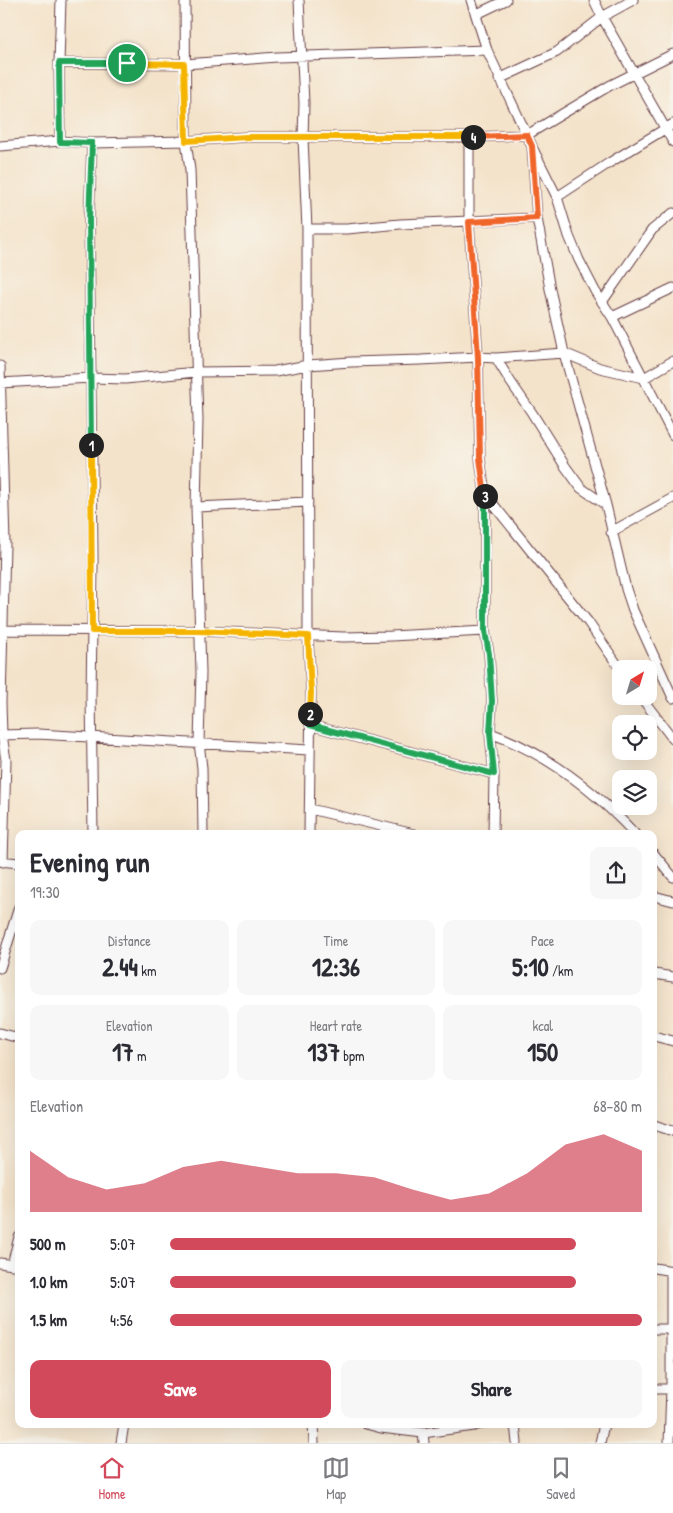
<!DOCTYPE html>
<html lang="en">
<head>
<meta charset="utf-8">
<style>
  :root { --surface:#fff; --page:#f7f7f7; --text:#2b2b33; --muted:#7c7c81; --line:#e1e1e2; --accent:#d1495b }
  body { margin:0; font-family:"Patrick Hand",sans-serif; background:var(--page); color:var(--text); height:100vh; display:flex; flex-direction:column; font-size:19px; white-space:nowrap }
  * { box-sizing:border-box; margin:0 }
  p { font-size:16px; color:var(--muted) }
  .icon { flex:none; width:28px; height:28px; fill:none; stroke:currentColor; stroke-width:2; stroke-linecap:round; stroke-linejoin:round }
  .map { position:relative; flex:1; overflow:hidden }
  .panel { position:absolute; left:15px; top:830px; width:642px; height:598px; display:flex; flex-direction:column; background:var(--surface); border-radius:10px; box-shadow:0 5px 20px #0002 }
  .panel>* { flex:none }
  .needle { width:32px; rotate:38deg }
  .buttons { position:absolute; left:612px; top:660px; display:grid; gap:10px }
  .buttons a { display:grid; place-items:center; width:45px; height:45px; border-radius:10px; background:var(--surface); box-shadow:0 5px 20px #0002; font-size:25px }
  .pin { position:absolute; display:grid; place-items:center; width:42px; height:42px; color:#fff; margin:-21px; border:2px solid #fff; border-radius:50%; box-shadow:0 1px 5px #0007 }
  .km { position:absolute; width:25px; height:25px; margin:-12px; border-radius:50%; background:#222; color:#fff; font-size:14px; line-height:25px; text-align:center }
  .round { display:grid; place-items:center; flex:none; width:52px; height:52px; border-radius:10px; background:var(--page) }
  .head { display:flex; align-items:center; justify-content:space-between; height:85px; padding:0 15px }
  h1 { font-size:28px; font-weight:700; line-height:38px }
  .metrics { display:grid; grid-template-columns:repeat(3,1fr); gap:8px; height:85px; padding:5px 15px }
  .metrics div { display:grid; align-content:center; border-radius:10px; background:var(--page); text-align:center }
  .metrics b { font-size:25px; font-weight:700 }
  .metrics small { font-size:14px; font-weight:400 }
  .metrics p { font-size:14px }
  .chart { height:140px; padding:10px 15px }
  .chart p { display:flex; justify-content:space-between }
  .chart svg { width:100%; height:90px; margin-top:5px; fill:var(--accent); opacity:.7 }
  .action { display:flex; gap:10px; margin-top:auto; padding:10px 15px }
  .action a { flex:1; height:58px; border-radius:10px; background:var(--accent); color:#fff; font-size:20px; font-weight:700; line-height:58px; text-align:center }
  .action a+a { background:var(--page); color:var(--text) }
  ul { padding:0 15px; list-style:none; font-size:16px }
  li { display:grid; grid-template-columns:80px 60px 1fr; align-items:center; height:38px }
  li i { height:12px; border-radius:6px; background:var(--accent) }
  .menu { display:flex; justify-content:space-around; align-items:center; height:70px; border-top:1px solid var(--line); background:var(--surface); font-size:14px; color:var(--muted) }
  .menu a { display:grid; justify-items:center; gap:2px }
  .menu .current { color:var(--accent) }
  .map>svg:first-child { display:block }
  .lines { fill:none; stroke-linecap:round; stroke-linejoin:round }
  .minor-casing { stroke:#643c43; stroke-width:11 }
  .minor { stroke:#fff; stroke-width:9 }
  .split-1-casing { stroke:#fff; stroke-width:10 }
  .split-2-casing { stroke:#fff; stroke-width:10 }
  .split-3-casing { stroke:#fff; stroke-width:10 }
  .split-4-casing { stroke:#fff; stroke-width:10 }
  .split-5-casing { stroke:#fff; stroke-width:10 }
  .split-1 { stroke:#22a559; stroke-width:6 }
  .split-2 { stroke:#f5b400; stroke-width:6 }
  .split-3 { stroke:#22a559; stroke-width:6 }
  .split-4 { stroke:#f0652b; stroke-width:6 }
  .split-5 { stroke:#f5b400; stroke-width:6 }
</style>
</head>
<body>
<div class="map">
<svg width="673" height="1443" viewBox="0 0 673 1443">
  <rect width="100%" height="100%" fill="#f7f3e8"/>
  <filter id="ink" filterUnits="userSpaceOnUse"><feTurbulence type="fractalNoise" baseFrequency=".02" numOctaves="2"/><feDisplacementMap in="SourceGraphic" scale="10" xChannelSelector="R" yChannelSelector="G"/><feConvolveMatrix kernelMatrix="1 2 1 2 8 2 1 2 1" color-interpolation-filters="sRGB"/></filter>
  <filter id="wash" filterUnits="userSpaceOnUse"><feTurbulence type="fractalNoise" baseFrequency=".0096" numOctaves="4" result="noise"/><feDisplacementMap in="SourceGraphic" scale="20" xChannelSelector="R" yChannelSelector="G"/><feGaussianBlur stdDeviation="1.12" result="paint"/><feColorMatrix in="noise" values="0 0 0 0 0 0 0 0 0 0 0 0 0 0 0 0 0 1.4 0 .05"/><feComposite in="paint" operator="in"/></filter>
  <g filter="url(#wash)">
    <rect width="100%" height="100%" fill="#f4e3cb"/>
  </g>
  <g filter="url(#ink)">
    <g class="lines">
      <defs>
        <path id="minor" d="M 185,0 L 186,141 L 190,170 L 198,420 L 196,507 L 201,673 L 199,742 L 202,768 L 203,834
          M 299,0 L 304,103 L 303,138 L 307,229 L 308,636 L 311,692 L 309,834
          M 471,0 L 487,50 L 532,146 L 537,218 L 550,289 L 564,353 L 606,505 L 626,589 L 633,610 L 673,698
          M 594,0 L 602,17 L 673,142
          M 477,14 L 506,0
          M 59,63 L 185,64 L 277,57 L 487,50
          M 499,79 L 557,52 L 602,17 L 633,0
          M 469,137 L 469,222 L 478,357 L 480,458 L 485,494 L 485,631 L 489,654 L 492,701 L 490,733 L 494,774 L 493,834
          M 60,141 L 59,63 L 61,0
          M 92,143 L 89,219 L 93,560 L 91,695 L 93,834
          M 0,146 L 60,141 L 92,143 L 186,141 L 246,137 L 469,137 L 527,135 L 609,86 L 673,54
          M 534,151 L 557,197 L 569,236 L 579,260 L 595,291 L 612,317 L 673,435
          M 557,197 L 609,163 L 673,124
          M 307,229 L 347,229 L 400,224 L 537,218
          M 602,302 L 652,230 L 673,213
          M 612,317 L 673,288
          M 496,358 L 510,381 L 532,413 L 565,466 L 581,488 L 606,505
          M 0,366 L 5,544 L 1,703 L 2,735 L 6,760 L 3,862
          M 0,383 L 91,378 L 125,379 L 196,372 L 275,371 L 308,365 L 351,362 L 421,360 L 478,357 L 496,358 L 564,353 L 600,368 L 644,378 L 673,361
          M 485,494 L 588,622 L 621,670
          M 196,507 L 308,502
          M 611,532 L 673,498
          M 0,630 L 199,631 L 344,637 L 391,636 L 485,631
          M 640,696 L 673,739
          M 310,725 L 494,774
          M 490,733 C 547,753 594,790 635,834
          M 0,735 L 38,734 L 309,750
          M 310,809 L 414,834
          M 654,854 L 673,877
          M 0,861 L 19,863
          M 654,896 L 673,901
          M 0,968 L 19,907
          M 654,974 L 673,977
          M 0,1033 L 19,1038
          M 654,1036 L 673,1041
          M 654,1125 L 673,1131
          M 0,1263 L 19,1266
          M 12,1265 L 19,1237
          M 654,1268 L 673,1271
          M 654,1329 L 670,1329
          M 654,1389 L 671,1389
          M 313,1424 L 314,1443
          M 366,1424 L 381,1428 L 423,1433 L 424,1443
          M 515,1424 L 517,1443
          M 423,1433 L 474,1426 L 482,1424
          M 121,1443 L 124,1424
          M 600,1443 L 604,1424
          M 669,1443 L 671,1389 L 671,1271"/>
      </defs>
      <!-- minor casing -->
      <use href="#minor" class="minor-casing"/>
      <!-- minor -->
      <use href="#minor" class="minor"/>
    </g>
  </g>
  <g class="lines" filter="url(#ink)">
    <defs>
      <path id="split-1" d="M 91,445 L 89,219 L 92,143 L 60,142 L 59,63 L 127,63"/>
      <path id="split-2" d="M 91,445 L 92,631 L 199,631 L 308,636 L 311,692 L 310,714"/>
      <path id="split-3" d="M 310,714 L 310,725 L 494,774 L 490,733 L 492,701 L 489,654 L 485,631 L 485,496"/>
      <path id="split-4" d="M 473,137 L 527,135 L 532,146 L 537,218 L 469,222 L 478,357 L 480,458 L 485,496"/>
      <path id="split-5" d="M 127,63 L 184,64 L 186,141 L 246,137 L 473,137"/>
    </defs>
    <!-- split-1 casing -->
    <use href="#split-1" class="split-1-casing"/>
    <!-- split-2 casing -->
    <use href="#split-2" class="split-2-casing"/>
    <!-- split-3 casing -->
    <use href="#split-3" class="split-3-casing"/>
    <!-- split-4 casing -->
    <use href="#split-4" class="split-4-casing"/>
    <!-- split-5 casing -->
    <use href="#split-5" class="split-5-casing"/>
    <!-- split-1 -->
    <use href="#split-1" class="split-1"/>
    <!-- split-2 -->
    <use href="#split-2" class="split-2"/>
    <!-- split-3 -->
    <use href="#split-3" class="split-3"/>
    <!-- split-4 -->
    <use href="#split-4" class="split-4"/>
    <!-- split-5 -->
    <use href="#split-5" class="split-5"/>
  </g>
</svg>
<div class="buttons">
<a><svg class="needle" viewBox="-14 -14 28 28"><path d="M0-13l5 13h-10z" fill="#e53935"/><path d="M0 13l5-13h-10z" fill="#7c7c81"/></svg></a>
<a><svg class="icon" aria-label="locate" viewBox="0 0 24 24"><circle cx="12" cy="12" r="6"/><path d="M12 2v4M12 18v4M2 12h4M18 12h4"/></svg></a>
<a><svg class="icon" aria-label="layers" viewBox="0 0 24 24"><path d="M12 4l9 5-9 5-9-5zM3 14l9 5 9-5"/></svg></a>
</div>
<div class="pin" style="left:127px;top:63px;background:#1e9e55"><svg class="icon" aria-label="arrive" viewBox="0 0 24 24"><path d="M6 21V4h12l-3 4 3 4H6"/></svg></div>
<b class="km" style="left:91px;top:445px">1</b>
<b class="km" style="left:310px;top:714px">2</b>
<b class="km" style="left:485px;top:496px">3</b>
<b class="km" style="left:473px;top:137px">4</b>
<section class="panel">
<div class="head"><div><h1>Evening run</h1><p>19:30</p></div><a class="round"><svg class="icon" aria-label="share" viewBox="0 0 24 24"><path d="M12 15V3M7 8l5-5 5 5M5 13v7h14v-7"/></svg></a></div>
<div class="metrics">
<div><p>Distance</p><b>2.44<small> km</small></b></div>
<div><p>Time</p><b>12:36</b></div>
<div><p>Pace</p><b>5:10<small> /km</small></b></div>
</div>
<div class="metrics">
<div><p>Elevation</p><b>17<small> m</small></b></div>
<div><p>Heart rate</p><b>137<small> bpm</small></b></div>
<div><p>kcal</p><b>150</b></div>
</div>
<div class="chart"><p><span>Elevation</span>68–80 m</p>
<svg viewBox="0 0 160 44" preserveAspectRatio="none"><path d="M0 44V14L10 27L20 33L30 30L40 22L50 19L60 22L70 25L80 25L90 27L100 33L110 38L120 35L130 25L140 11L150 6L160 14V44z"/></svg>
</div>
<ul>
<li><b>500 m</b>5:07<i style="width:86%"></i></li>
<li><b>1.0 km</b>5:07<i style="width:86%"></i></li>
<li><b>1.5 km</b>4:56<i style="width:100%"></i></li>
</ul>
<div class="action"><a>Save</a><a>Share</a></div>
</section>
</div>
<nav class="menu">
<a class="current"><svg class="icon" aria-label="home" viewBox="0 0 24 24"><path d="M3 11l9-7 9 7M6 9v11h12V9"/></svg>Home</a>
<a><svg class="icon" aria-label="map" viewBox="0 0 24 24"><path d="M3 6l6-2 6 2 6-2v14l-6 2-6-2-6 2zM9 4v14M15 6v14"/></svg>Map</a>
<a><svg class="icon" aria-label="saved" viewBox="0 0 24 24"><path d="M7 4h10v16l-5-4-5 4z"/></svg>Saved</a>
</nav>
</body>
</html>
